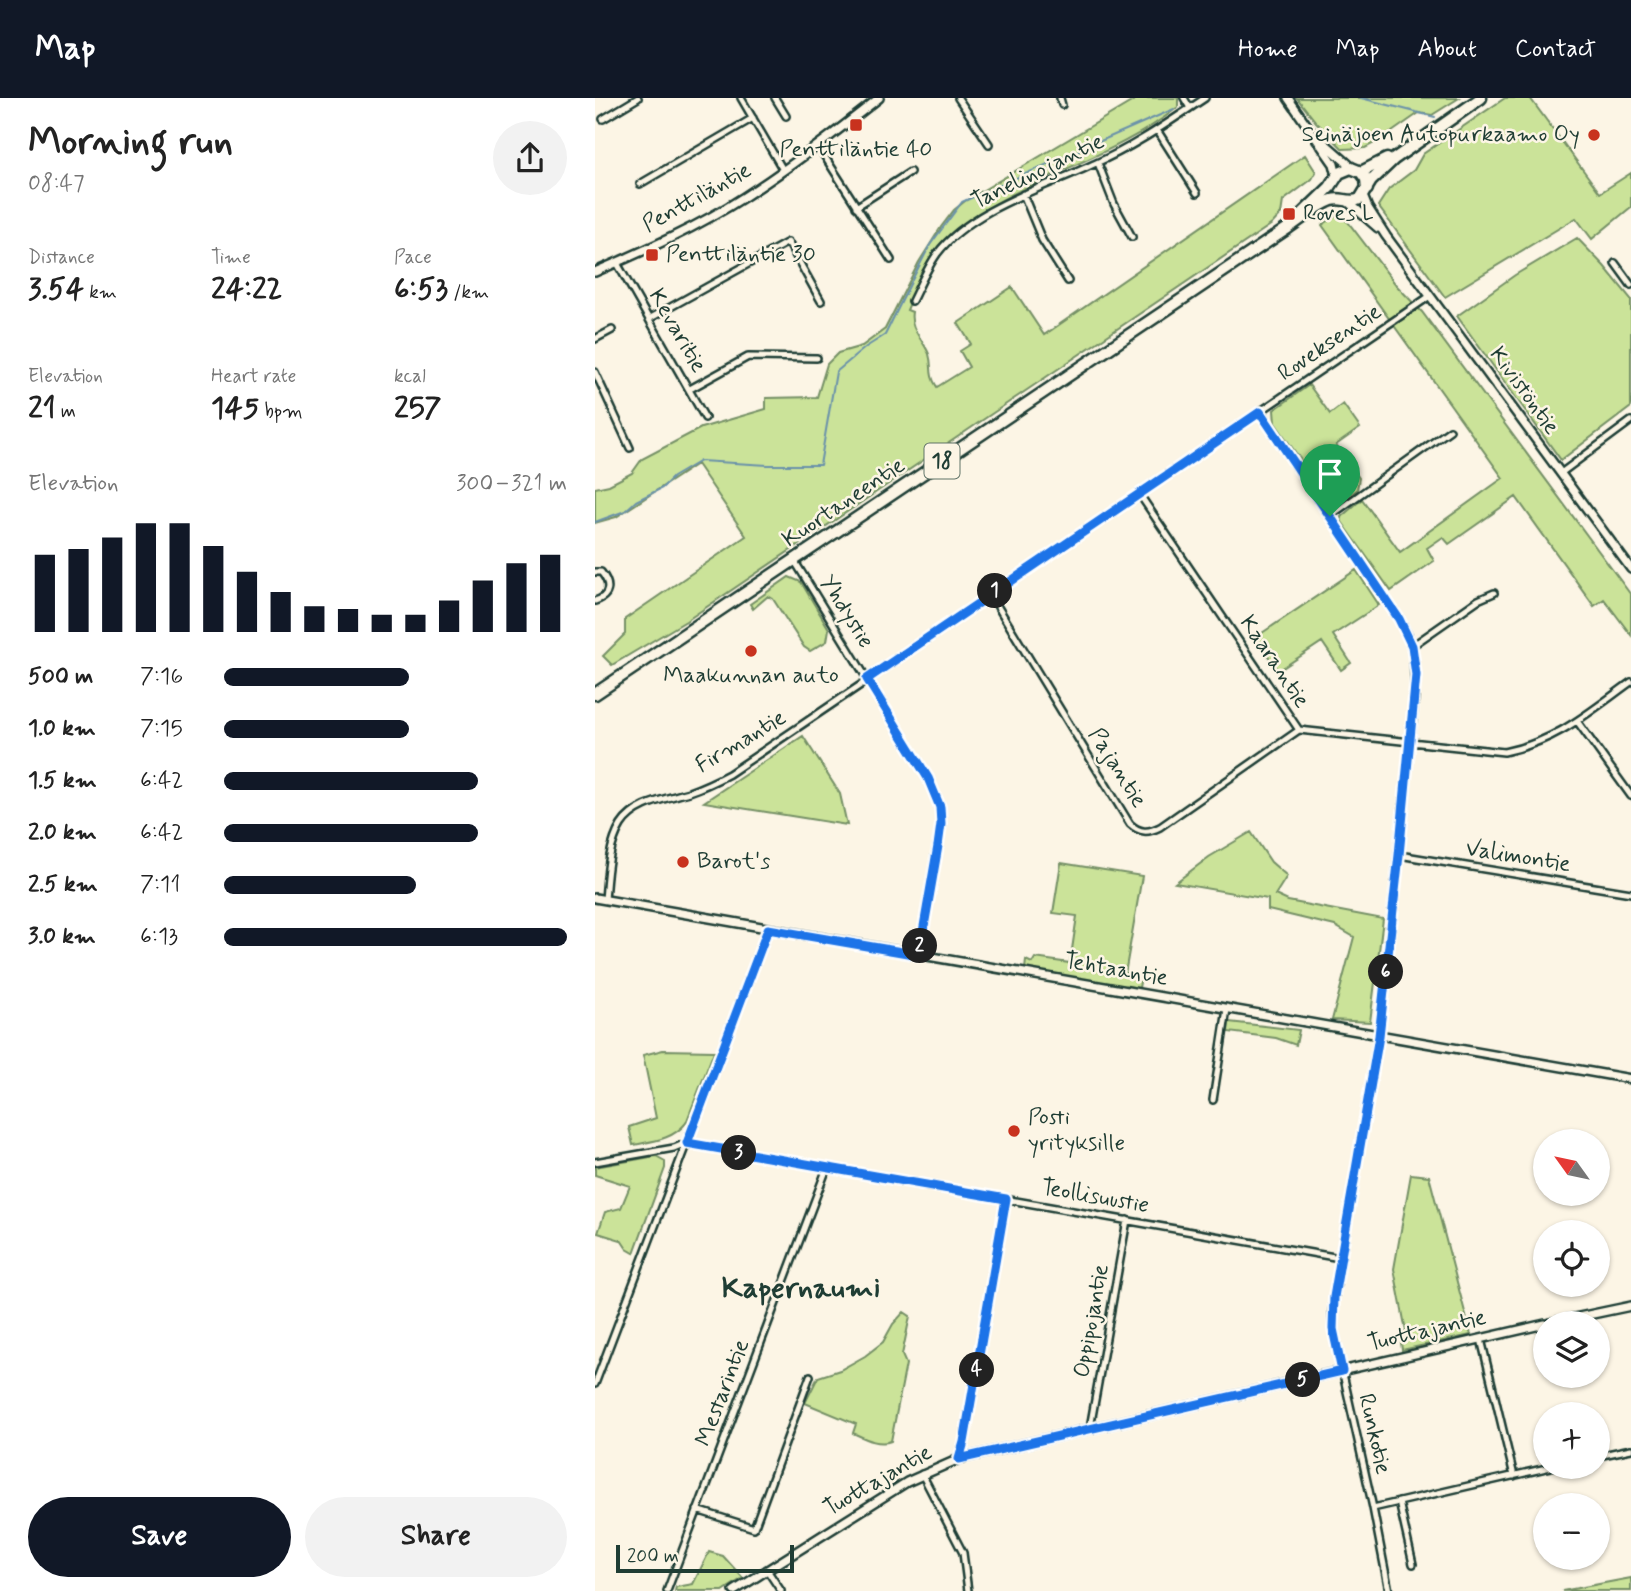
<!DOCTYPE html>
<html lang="en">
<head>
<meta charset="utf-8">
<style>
  :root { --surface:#fff; --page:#f2f2f2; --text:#222; --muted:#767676; --accent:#111827 }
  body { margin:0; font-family:Mynerve,sans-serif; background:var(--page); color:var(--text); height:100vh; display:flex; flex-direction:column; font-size:26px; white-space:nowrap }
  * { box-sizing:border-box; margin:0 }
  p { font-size:23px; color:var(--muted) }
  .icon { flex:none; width:38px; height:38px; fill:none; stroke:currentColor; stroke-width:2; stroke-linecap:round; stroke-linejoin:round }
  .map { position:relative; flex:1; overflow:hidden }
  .sheet { display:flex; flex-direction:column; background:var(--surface); width:595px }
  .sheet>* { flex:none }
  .needle { width:46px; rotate:303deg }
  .controls { position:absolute; left:938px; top:1031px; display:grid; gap:14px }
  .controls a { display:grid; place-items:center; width:77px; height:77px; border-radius:50%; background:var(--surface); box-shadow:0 2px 5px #0004; font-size:35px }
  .scale { position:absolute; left:21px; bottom:18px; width:178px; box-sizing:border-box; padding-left:7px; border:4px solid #1f3d34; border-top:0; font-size:19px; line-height:24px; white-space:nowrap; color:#1f3d34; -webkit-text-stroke:5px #fcf5e5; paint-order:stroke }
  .pin { position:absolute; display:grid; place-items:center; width:60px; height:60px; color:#fff; margin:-72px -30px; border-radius:50% 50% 50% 0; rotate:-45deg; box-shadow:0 0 7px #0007 }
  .pin .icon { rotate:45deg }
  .km { position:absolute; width:35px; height:35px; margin:-18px; border-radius:50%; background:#222; color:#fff; font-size:19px; line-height:35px; text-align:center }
  .round { display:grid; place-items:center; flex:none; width:74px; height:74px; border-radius:37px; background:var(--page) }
  .summary { display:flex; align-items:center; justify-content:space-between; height:119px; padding:0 28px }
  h1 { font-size:38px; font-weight:700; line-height:52px }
  .figures { display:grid; grid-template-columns:repeat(3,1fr); gap:10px; height:119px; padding:7px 28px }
  .figures div { display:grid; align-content:center }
  .figures b { font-size:30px; font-weight:700 }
  .figures small { font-size:19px; font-weight:400 }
  .figures p { font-size:19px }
  .chart { height:196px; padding:14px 28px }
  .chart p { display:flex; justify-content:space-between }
  .chart svg { width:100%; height:126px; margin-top:7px; stroke:var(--accent); stroke-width:6 }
  .action { display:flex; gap:14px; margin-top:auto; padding:14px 28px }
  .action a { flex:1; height:80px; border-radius:42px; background:var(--accent); color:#fff; font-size:28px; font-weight:700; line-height:80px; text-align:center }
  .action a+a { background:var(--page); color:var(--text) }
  ul { padding:0 28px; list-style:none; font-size:23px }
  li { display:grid; grid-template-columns:112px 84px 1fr; align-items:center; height:52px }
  li i { height:18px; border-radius:9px; background:var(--accent) }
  header { display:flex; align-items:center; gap:42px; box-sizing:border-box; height:98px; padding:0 35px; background:var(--accent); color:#fff }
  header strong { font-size:33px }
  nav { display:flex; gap:38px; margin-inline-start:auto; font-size:24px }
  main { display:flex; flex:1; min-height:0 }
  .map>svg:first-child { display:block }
  .green { fill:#cbe399; stroke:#759066; stroke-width:2 }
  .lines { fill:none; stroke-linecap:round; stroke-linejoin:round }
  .stream { stroke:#6b92aa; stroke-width:2 }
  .street-casing { stroke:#1f3d34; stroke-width:10 }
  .secondary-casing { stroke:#1f3d34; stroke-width:12 }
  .highway-casing { stroke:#1f3d34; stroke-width:15 }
  .street { stroke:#fcf5e5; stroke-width:5 }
  .secondary { stroke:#fcf5e5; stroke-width:7 }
  .highway { stroke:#fcf5e5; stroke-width:10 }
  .route-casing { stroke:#fff; stroke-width:14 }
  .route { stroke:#1a73e8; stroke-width:9 }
  .poi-dot { fill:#c8321e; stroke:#fcf5e5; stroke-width:2.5 }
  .labels { text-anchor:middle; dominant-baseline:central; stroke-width:5; stroke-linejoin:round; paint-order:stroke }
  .shield { fill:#fcf5e5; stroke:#617469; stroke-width:2 }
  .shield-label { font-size:21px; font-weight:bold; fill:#1f3d34 }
  .poi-label { font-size:23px; fill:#1f3d34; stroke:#fcf5e5; text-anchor:start }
  .street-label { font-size:23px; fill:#1f3d34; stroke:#fcf5e5 }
  .district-label { font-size:30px; font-weight:bold; fill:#1f3d34; stroke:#fcf5e5 }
</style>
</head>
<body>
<header>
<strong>Map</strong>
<nav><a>Home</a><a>Map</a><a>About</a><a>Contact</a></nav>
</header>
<main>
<section class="sheet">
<div class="summary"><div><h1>Morning run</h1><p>08:47</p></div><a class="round"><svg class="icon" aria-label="share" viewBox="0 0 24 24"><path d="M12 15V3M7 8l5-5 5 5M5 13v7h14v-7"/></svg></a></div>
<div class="figures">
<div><p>Distance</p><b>3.54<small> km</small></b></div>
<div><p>Time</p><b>24:22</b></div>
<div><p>Pace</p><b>6:53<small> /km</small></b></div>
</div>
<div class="figures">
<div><p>Elevation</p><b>21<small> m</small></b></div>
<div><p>Heart rate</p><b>145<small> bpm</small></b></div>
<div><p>kcal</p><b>257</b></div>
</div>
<div class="chart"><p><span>Elevation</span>300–321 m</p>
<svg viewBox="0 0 160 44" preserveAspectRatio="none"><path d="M5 44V17M15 44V15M25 44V11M35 44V6M45 44V6M55 44V14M65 44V23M75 44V30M85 44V35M95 44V36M105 44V38M115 44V38M125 44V33M135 44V26M145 44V20M155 44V17"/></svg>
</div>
<ul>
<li><b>500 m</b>7:16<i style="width:54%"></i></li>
<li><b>1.0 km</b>7:15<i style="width:54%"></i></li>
<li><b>1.5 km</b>6:42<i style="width:74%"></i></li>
<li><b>2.0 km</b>6:42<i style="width:74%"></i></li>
<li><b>2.5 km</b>7:11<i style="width:56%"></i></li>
<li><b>3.0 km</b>6:13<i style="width:100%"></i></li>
</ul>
<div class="action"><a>Save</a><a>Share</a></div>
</section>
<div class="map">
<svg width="1036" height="1493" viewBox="0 0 1036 1493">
  <rect width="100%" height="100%" fill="#fcf5e5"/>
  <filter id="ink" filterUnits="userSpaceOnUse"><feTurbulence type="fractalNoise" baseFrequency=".0143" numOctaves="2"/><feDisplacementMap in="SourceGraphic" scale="14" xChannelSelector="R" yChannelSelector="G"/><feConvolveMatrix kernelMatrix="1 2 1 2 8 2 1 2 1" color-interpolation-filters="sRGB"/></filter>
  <g filter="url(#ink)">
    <!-- green -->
    <path class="green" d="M 543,0 L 583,0 L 583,9 C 530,52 462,71 403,104 C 381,117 360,130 343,149 C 329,167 321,191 312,212 L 317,214 C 314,231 328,241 334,256 C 338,269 333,276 342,289 L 374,269 L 365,253 L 376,246 L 363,225 L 417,189 L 449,237 L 710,57 L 721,74 L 717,81 L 688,103 L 686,116 L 677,126 L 91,523 L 17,567 L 8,558 L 30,536 L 30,521 L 151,438 L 102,366 L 21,419 L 0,425 L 0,390 L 14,387 L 37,375 L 47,361 L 106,330 L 171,311 L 171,300 L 222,299 L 232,266 L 243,255 L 267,248 L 290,231 L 324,164 L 346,129 L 359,112 L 370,103 Z
      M 702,0 L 864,0 L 837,17 L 824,15 L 787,41 L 770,50 L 748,51 L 721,24 Z
      M 910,0 L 935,0 L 1005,95 L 1036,75 L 1036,109 L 997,141 L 981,120 L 850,199 L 783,108 L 794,91 L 819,72 L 828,56 Z
      M 743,117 L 753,124 L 802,188 L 827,214 L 1036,497 L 1036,537 L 1009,501 L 999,508 L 921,399 L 854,446 L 848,439 L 832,450 L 839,463 L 796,493 L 747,424 L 746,419 L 767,401 L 805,454 L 908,380 L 727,127 Z
      M 982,140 L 1009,168 L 1036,201 L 1036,309 L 966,362 L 862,218 L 920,177 Z
      M 714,287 L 735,316 L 748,306 L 765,330 L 741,347 L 764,380 L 762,392 L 742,406 L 735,404 L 680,325 L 679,312 Z
      M 761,472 L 784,507 L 738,537 L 756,565 L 746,572 L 727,544 L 683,573 L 661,539 Z
      M 194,479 L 206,484 L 234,531 L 232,543 L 215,553 L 209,549 L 178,501 L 173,498 L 158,511 L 155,506 Z
      M 208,638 L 245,696 L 252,727 L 109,704 Z
      M 656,734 L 676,764 L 692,778 L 680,797 L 693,803 L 788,821 L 775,924 L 737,922 L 759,839 L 740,828 L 673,812 L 673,801 L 580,785 L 614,759 Z
      M 466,765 L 547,778 L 530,876 L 546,878 L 544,890 L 430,872 L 431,862 L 437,865 L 440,860 L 475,865 L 482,818 L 458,815 Z
      M 634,924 L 704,932 L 701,947 L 681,940 L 633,934 Z
      M 68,952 L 119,953 L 91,1025 C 77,1042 58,1043 38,1047 L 34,1029 L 61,1020 L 48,957 Z
      M 61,1058 L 70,1063 L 70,1070 L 39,1155 L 32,1151 L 26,1142 L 3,1135 L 10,1114 L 26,1110 L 35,1088 L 0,1077 L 0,1069 Z
      M 816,1076 L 834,1078 L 876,1237 L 807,1252 L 805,1238 L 811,1233 L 799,1171 Z
      M 309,1214 L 315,1218 L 307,1257 L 311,1266 L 296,1343 C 283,1348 269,1340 258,1335 L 261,1326 L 210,1305 L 223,1279 L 245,1272 L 270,1258 L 288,1244 L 298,1226 Z
      M 114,1454 L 128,1458 L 148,1480 L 128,1493 L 80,1493 L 81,1489 L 98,1486 Z
      M 1036,1480 L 1036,1493 L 967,1493 Z"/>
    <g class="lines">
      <!-- stream -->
      <path class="stream" d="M 766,0 L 840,19
        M 494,48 L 579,11
        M 317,182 L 335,147 L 367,104 L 489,50
        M 0,424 L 30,413 L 41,403 L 67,390 L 78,379 L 105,363 L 173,367 L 225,367 L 241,274 L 271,249 L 290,237 L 316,184"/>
      <defs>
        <path id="street" d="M 146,0 L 188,72
          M 180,0 L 191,18
          M 363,0 L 394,46
          M 465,0 L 467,7
          M 589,0 L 595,10
          M 8,21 L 43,0
          M 562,32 L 602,95
          M 223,48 L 296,162
          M 503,65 L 519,106 L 537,139
          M 45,86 L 158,20
          M 428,96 L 447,142 L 473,183
          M 261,109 L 315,74
          M 22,165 L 110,320
          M 1020,165 L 1036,187
          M 317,203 C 325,187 332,170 342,156 C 377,110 449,90 499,66 C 539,49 574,24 610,0
          M 54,221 L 193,144 L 226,203
          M 0,241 L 17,232
          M 0,274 L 35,350
          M 95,291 L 153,259 L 222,260
          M 665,314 L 804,521 L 813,537 L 818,554 L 820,599 L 785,928 L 737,1214 L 738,1231 L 778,1410 L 794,1493
          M 966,375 L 1036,323
          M 545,397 L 704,632 L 909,654 C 962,643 993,615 1036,584
          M 735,418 L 855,332
          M 199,462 L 333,680 L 345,709 L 346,726 L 324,857
          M 0,474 L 6,474 C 16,486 16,498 0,503
          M 395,496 L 535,726 C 545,735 553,735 565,729 L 704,632
          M 817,548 L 883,502 L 899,495
          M 272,581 L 835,198
          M 982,623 L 1036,698
          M 804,757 L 1036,795
          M 10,802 C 12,778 13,748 26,727 C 40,705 71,701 94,694 C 108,689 121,683 134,676 L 273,582
          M 618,1002 L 632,911
          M 0,1064 L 79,1050 L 91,1045 L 745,1160
          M 886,1241 L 919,1378
          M 0,1286 L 173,831
          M 495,1330 L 532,1122
          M 1003,1358 L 1036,1351
          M 364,1361 L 369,1344 L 411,1101
          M 327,1376 L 368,1455 L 373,1493
          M 804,1404 L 818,1466
          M 778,1410 L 960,1368
          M 102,1412 L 159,1430 L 215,1278
          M 172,1472 L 186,1493
          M 72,1493 L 232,1070"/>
        <path id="secondary" d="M 693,0 L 739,66 L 742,78
          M 726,42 L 759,71
          M 768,98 L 773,110 L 791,138 L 1036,471
          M 753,104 L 783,130
          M 0,174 C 51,152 103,129 149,99 C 196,69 240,35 284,0
          M 0,800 L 1036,981
          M 955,1225 L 1036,1208
          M 139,1493 L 312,1384 L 364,1361 L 950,1226"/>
        <path id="highway" d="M 766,74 L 792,61
          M 708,115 L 735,89 L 744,75 L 756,70 L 766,74 L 771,81 L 772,91
          M 0,596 L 693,130 C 705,122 724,106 737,102 C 747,99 755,106 765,101 L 776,83 L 799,61 L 886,0"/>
      </defs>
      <!-- street casing -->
      <use href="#street" class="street-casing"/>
      <!-- secondary casing -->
      <use href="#secondary" class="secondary-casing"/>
      <!-- highway casing -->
      <use href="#highway" class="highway-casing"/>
      <!-- street -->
      <use href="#street" class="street"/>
      <!-- secondary -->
      <use href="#secondary" class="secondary"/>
      <!-- highway -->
      <use href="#highway" class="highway"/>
    </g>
  </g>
  <g class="lines" filter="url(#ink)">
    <defs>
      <path id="route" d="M 665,314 L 804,521 L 817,548 L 821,577 L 804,757 L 784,938 L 739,1199 L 738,1231 L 747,1273 L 364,1361 L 369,1344 L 411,1101 L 92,1045 L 173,831 L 324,857 L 343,748 L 346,726 L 345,709 L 333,680 L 272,581 Z"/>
    </defs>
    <!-- route casing -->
    <use href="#route" class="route-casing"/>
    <!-- route -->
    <use href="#route" class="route"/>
  </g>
  <!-- markers -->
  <g class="poi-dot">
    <rect x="254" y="20" width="14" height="14" rx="3.5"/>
    <circle cx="999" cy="37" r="7"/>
    <rect x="687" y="109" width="14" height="14" rx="3.5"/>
    <rect x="50" y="150" width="14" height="14" rx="3.5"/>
    <circle cx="156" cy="553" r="7"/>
    <circle cx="88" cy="764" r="7"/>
    <circle cx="419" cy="1033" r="7"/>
  </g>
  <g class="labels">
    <!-- shield labels -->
    <rect class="shield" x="329.5" y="345.5" width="35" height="35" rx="5"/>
    <g class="shield-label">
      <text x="347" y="363">18</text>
    </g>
    <!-- poi labels -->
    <g class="poi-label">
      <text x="985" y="37" text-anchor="end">Seinäjoen Autopurkaamo Oy</text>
      <text x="261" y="52" text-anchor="middle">Penttiläntie 40</text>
      <text x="708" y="116">Roves L</text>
      <text x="71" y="157">Penttiläntie 30</text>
      <text x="156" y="578" text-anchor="middle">Maakunnan auto</text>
      <text x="102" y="764">Barot's</text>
      <text x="433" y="1020">Posti<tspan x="433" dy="26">yrityksille</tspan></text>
    </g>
    <!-- street labels -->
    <g class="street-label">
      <text transform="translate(443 74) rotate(-26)">Tanelinojantie</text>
      <text transform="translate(102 100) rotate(-29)">Penttiläntie</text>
      <text transform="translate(82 233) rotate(60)">Kevaritie</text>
      <text transform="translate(735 245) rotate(-34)">Roveksentie</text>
      <text transform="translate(929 293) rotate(54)">Kivistöntie</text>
      <text transform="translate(249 405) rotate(-34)">Kuortaneentie</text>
      <text transform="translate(251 514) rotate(58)">Yhdystie</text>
      <text transform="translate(679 564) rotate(56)">Kaarantie</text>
      <text transform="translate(146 644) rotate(-31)">Firmantie</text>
      <text transform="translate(522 670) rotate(58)">Pajantie</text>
      <text transform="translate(923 759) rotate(9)">Valimontie</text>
      <text transform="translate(521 872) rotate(10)">Tehtaantie</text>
      <text transform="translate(500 1099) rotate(10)">Teollisuustie</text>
      <text transform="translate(497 1223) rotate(-80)">Oppipojantie</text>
      <text transform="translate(832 1233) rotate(-13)">Tuottajantie</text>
      <text transform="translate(128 1295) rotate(-69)">Mestarintie</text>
      <text transform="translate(779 1336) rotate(77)">Runkotie</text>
      <text transform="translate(283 1383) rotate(-30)">Tuottajantie</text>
    </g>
    <!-- district labels -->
    <g class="district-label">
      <text x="206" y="1190">Kapernaumi</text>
    </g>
  </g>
</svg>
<div class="controls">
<a><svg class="needle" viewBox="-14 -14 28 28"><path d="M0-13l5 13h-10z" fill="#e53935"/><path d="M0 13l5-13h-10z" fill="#767676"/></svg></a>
<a><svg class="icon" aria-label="locate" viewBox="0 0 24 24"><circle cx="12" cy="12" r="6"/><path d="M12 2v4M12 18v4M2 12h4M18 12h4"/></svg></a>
<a><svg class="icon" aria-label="layers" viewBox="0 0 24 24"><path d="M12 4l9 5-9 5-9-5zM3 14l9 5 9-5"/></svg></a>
<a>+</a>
<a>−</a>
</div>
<div class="scale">200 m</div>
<div class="pin" style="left:735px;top:418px;background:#1e9e55"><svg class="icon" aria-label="arrive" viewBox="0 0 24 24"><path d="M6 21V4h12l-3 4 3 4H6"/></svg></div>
<b class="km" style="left:400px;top:493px">1</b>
<b class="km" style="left:325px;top:848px">2</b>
<b class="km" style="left:144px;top:1055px">3</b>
<b class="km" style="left:382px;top:1272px">4</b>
<b class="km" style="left:708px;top:1282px">5</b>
<b class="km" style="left:791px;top:874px">6</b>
</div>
</main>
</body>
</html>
